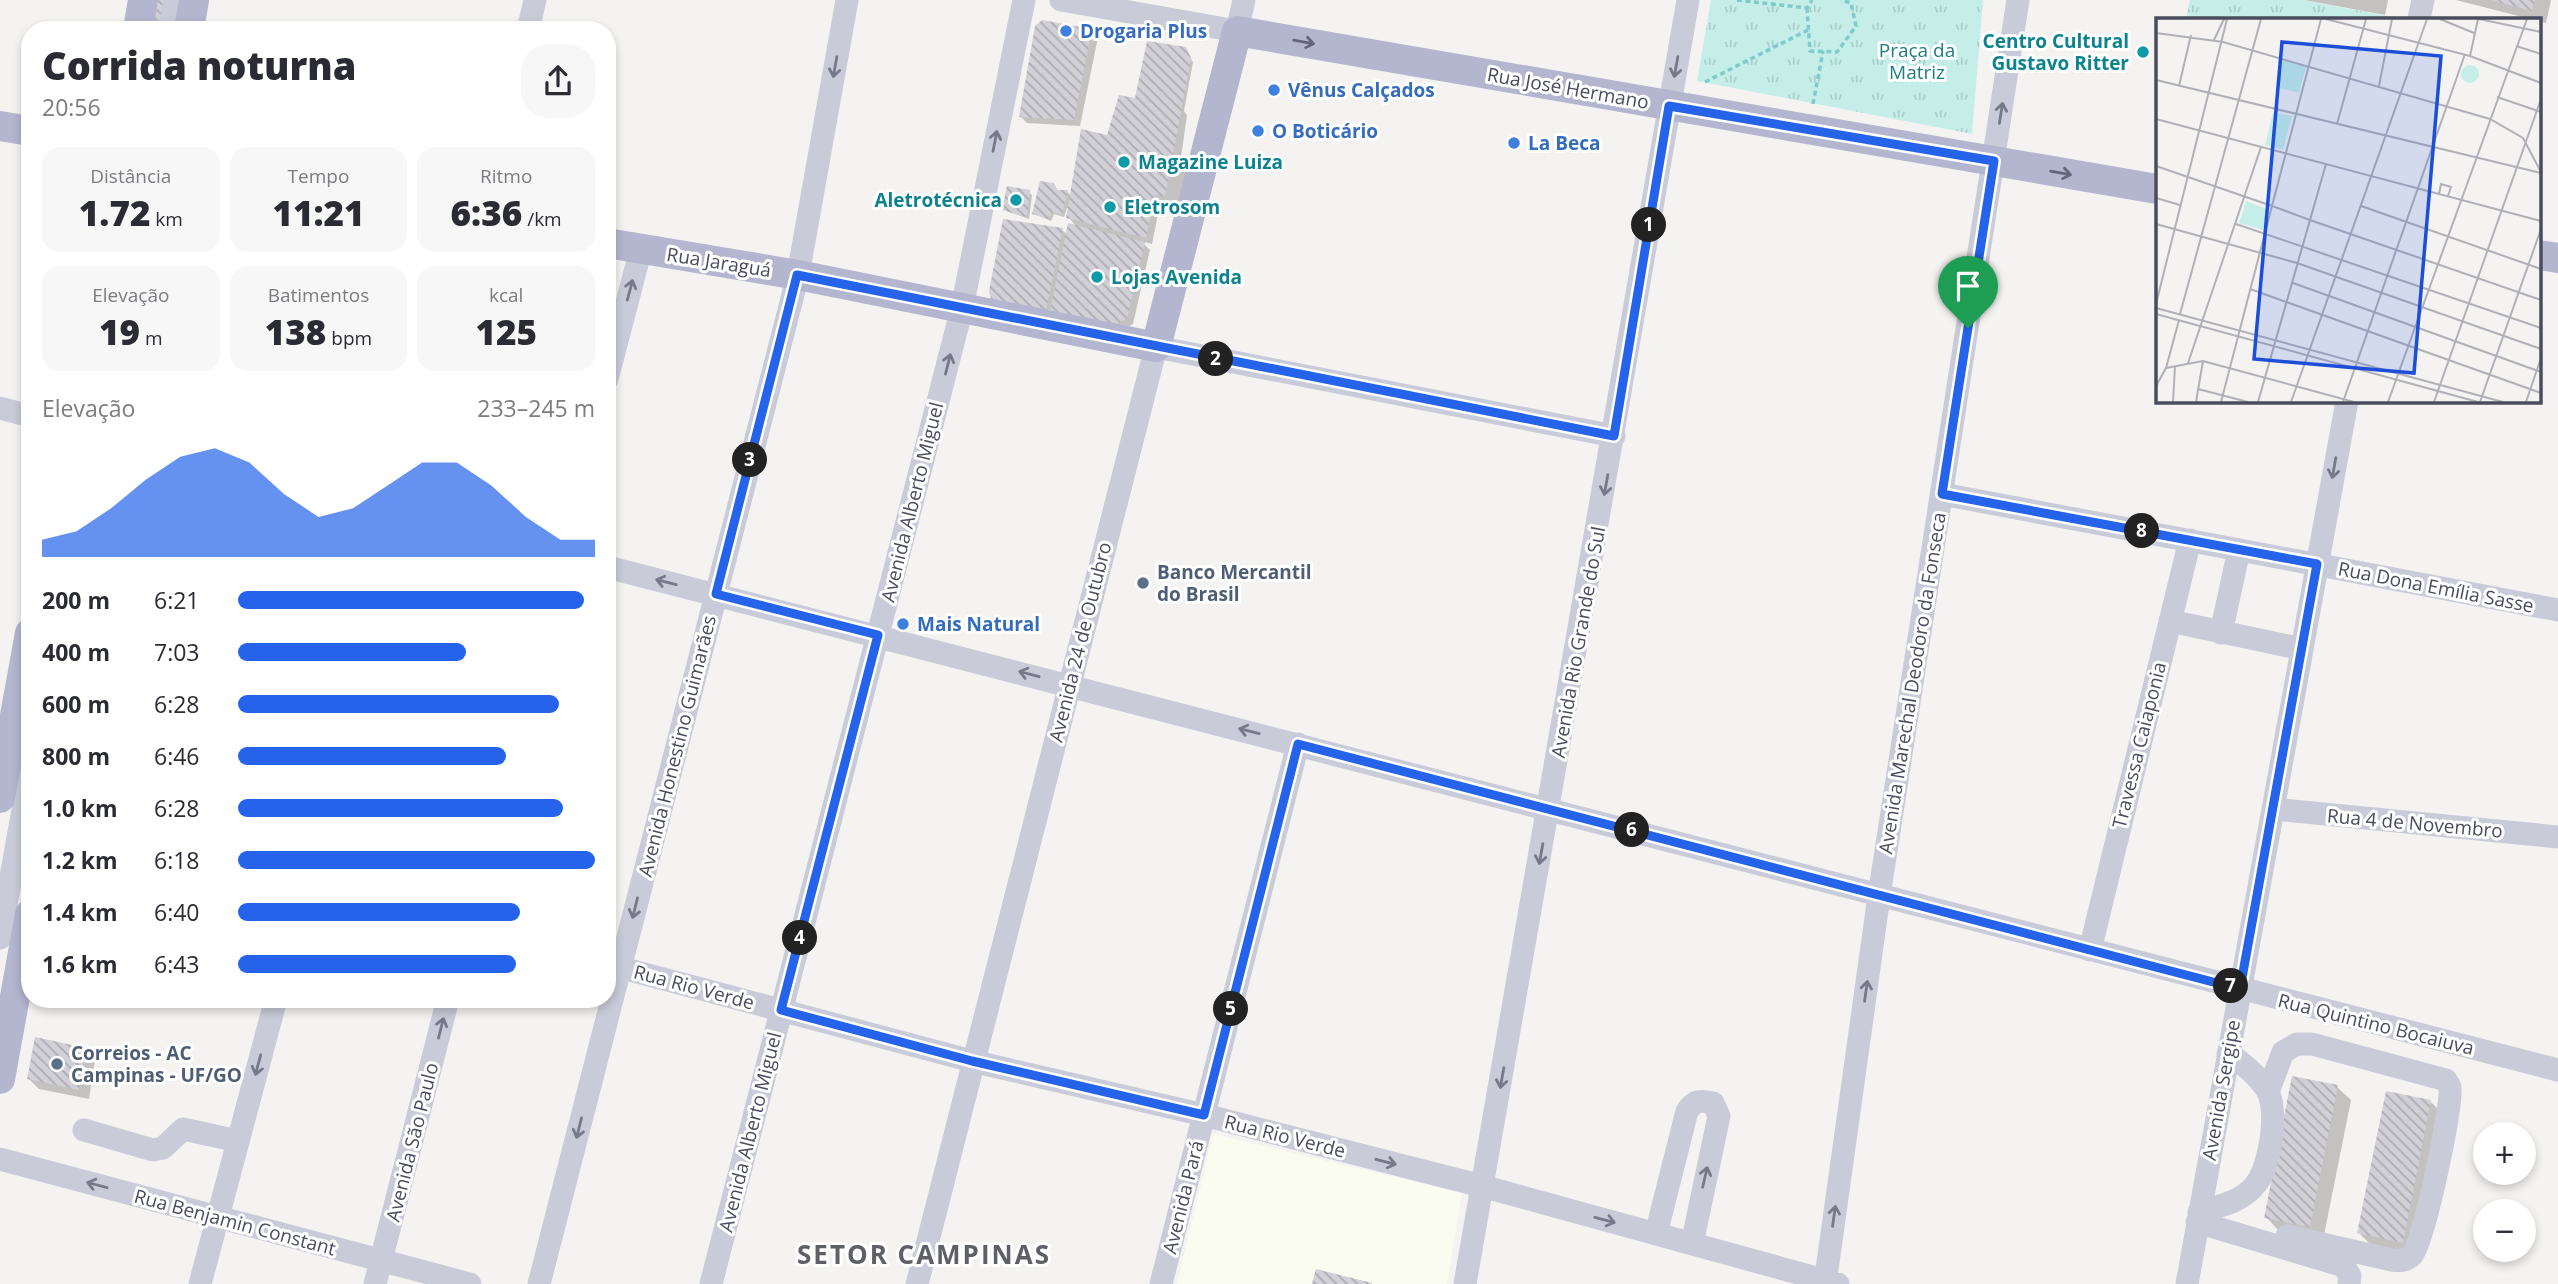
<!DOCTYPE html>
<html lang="pt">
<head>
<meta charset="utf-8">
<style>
  :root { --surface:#fff; --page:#f7f7f7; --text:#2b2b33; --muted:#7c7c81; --accent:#2563eb }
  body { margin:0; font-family:"Open Sans",sans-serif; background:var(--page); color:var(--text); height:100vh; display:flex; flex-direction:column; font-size:26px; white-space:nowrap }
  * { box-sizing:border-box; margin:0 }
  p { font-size:23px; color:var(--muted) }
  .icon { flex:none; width:38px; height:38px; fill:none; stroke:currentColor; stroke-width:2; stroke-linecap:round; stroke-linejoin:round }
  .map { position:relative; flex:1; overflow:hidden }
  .drawer { position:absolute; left:21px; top:21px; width:595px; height:987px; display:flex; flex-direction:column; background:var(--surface); border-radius:28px; box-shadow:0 4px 10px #0003 }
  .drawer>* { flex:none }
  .buttons { position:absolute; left:2473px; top:1122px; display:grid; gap:14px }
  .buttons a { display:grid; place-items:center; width:63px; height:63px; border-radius:50%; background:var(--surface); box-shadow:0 4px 10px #0003; font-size:35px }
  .pin { position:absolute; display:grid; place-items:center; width:60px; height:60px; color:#fff; margin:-72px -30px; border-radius:50% 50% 50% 0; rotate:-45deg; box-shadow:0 0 7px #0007 }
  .pin .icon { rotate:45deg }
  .km { position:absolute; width:35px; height:35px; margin:-18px; border-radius:50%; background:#222; color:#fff; font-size:19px; line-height:35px; text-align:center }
  .round { display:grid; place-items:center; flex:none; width:74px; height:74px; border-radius:28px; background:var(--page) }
  .overview { display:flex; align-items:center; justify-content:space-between; height:119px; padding:0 21px }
  h1 { font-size:38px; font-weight:800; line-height:52px }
  .stats { display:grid; grid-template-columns:repeat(3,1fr); gap:10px; height:119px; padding:7px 21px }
  .stats div { display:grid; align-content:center; border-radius:18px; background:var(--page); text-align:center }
  .stats b { font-size:35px; font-weight:800 }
  .stats small { font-size:19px; font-weight:400 }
  .stats p { font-size:19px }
  .chart { height:196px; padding:14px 21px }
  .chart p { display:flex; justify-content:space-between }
  .chart svg { width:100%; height:126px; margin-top:7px; fill:var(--accent); opacity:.7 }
  ul { padding:0 21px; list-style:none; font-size:23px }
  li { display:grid; grid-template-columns:112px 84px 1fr; align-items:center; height:52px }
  li i { height:18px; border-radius:9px; background:var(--accent) }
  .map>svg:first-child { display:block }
  .commercial { fill:#f9fcef }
  .park { fill:url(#park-tufts) }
  .shadow { fill:#0003 }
  .building { fill:url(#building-back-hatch) }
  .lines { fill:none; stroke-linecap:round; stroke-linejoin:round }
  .path { stroke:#7fcaca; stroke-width:3.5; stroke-dasharray:5 3.5; stroke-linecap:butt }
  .minor { stroke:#cacbd8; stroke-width:23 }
  .major { stroke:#b4b5ce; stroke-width:30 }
  .oneway { stroke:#65667b }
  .oneway2 { stroke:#777889 }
  .route-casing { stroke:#fff; stroke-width:14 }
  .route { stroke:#2563eb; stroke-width:9 }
  .shop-dot { fill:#3f7fe0; stroke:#fff; stroke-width:2.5 }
  .culture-dot { fill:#0f9aa8; stroke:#fff; stroke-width:2.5 }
  .service-dot { fill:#5c6f8a; stroke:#fff; stroke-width:2.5 }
  .labels { text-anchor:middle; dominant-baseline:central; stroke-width:6; stroke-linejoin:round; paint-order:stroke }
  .shop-label { font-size:19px; font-weight:bold; fill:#366cbe; stroke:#fff; text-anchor:start }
  .culture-label { font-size:19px; font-weight:bold; fill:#0d838f; stroke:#fff; text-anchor:start }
  .park-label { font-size:19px; fill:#1e7d7d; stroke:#fff }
  .street-label { font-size:19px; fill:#4b4c5f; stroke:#fff }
  .service-label { font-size:19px; font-weight:bold; fill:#4e5e75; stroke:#fff; text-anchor:start }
  .district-label { font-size:26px; font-weight:bold; letter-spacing:2px; fill:#5f5f67; stroke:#fff }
  .inset-road { fill:none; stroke:#b0b0b7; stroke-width:2 }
  .view { fill:#1d4ed8; fill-opacity:0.15; stroke:#1d4ed8; stroke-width:3.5 }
  .inset-edge { fill:none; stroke:#4b4c5f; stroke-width:3.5 }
</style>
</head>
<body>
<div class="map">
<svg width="2558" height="1284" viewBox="0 0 2558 1284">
  <defs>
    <pattern id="park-tufts" width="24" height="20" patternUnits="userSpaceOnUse" patternTransform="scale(1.75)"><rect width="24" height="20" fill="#c5eee9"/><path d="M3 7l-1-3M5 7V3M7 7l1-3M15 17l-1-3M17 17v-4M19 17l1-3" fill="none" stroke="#abceca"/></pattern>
    <pattern id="building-back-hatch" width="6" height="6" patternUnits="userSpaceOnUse" patternTransform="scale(1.75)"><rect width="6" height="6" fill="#d0d0d6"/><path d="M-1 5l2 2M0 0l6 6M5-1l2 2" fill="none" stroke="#ababb1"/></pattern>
  </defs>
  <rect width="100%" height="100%" fill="#f4f3f2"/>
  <!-- commercial -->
  <path class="commercial" d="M 1213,1134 L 1462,1193 L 1447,1284 L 1177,1284 Z"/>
  <!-- park -->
  <path class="park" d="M 1711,0 L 1983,0 L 1972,134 L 1697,81 Z
    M 2190,0 L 2302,0 L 2403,19 L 2186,19 Z"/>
  <!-- shadow -->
  <path class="shadow" d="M 2304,0 L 2388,0 L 2385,15 Z
    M 2456,0 L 2551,0 L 2546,23 Z
    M 1091,31 L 1098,37 L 1080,126 L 1027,123 L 1021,117 Z
    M 1185,49 L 1193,62 L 1184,111 L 1187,115 L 1181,158 L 1188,165 L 1178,209 L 1160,204 L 1152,244 L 1141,241 L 1150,250 L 1133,324 L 1124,329 L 999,305 L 1062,230 L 1067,234 L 1077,227 L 1068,217 L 1069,208 L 1067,208 L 1064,217 L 1054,214 L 1051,221 L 1034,214 L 1054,184 L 1058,192 L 1067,192 L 1072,196 L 1109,137 Z
    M 1029,192 L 1032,195 L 1029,219 L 1004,210 Z
    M 85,1050 L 95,1060 L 89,1099 L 39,1089 L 29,1079 Z
    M 2337,1087 L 2351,1100 L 2323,1240 L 2279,1231 L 2266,1217 Z
    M 2431,1102 L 2444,1115 L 2416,1255 L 2372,1246 L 2359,1233 Z"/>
  <!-- building -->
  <path class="building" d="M 158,0 L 169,0 L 164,30 L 152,30 Z
    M 2492,0 L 2535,0 L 2532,11 Z
    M 1042,20 L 1092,29 L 1074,120 L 1019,117 L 1035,26 Z
    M 1147,41 L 1186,47 L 1191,58 L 1165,197 L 1155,195 L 1146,238 L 1066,218 L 1081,129 L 1107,135 L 1119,95 L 1135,98 Z
    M 1040,181 L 1054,183 L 1057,190 L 1068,190 L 1062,215 L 1052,212 L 1048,219 L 1032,214 Z
    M 1007,186 L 1030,190 L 1027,217 L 1002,210 Z
    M 1003,219 L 1063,228 L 1046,310 L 991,299 L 989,291 Z
    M 1068,223 L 1145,242 L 1127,318 L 1117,324 L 1050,311 Z
    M 35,1037 L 86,1048 L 79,1090 L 27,1079 Z
    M 2292,1076 L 2338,1085 L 2310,1227 L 2264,1218 Z
    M 2386,1091 L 2431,1100 L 2403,1243 L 2357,1233 Z
    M 1316,1269 L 1372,1283 L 1372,1284 L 1312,1284 Z"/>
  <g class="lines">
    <!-- path -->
    <path class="path" d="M 1737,0 L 1807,8 L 1812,0
      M 1807,8 L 1810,51 L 1837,52 L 1856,26 L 1851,3 L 1841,0
      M 1705,82 L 1808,30
      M 1813,104 L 1823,51"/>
    <!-- minor -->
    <path class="minor" d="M 1061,0 L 1237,31 L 1244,0
      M 2419,19 L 2423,0
      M 169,30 L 175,0
      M 528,30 L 535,0
      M 607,379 L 641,249
      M 0,408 L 30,416
      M 1942,494 L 2558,610
      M 607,567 L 2558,1070
      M 2170,621 L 2302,649
      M 2221,633 L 2239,550
      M 2273,809 L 2558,837
      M 0,938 L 30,771
      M 2090,950 L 2190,540
      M 607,964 L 972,1061 L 1204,1115 L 1482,1186 L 1838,1284
      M 2268,1092 L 2283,1052 L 2297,1044 L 2312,1044 L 2446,1080 L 2450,1087 C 2452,1108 2424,1242 2412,1255 C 2406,1261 2400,1261 2392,1260 L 2287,1236
      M 84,1130 L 153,1150 L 163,1148 L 183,1129 L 238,1141
      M 0,1159 L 470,1284
      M 2199,1212 C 2220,1206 2242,1202 2256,1184 C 2270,1166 2279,1110 2267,1090 C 2258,1076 2242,1062 2228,1054
      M 2197,1222 L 2344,1266 L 2350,1276 L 2349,1284
      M 1656,1234 L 1687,1111 C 1695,1100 1700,1100 1713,1103 L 1719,1116 L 1692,1244
      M 200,1284 L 276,999
      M 375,1284 L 448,999
      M 539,1284 L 798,275 L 847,0
      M 711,1284 L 962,308 L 1024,0
      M 917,1284 L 1156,347 L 1614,436
      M 1161,1284 L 1298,744
      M 1465,1284 L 1688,0
      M 1825,1284 L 1879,896 L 2018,0
      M 2187,1284 L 2347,401"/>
    <!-- major -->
    <path class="major" d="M 138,30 L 143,0
      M 189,30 L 194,0
      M 0,126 L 30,131
      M 607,243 L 798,275 L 1156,347 L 1237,31 L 2157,189
      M 2539,255 L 2558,258
      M 0,798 L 30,633
      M 0,1079 L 30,914"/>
  </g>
  <!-- one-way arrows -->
  <defs><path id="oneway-shaft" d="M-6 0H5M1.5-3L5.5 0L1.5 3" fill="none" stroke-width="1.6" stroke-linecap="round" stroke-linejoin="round" transform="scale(1.75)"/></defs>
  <g class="oneway">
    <use href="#oneway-shaft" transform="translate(1304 42) rotate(10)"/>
    <use href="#oneway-shaft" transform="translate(2061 173) rotate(10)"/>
  </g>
  <g class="oneway2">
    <use href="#oneway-shaft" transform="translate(835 67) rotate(100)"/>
    <use href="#oneway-shaft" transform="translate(1676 67) rotate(100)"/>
    <use href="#oneway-shaft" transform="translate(2001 113) rotate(-81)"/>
    <use href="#oneway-shaft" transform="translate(995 141) rotate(-79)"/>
    <use href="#oneway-shaft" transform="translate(630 290) rotate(-75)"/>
    <use href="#oneway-shaft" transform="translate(948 364) rotate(-76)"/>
    <use href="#oneway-shaft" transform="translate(2334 468) rotate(100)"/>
    <use href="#oneway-shaft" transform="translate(1606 485) rotate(100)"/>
    <use href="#oneway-shaft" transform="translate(666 582) rotate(-166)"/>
    <use href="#oneway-shaft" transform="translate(1029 674) rotate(-165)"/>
    <use href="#oneway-shaft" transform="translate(1249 731) rotate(-166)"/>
    <use href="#oneway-shaft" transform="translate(1541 854) rotate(100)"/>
    <use href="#oneway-shaft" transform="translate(635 908) rotate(104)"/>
    <use href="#oneway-shaft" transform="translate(1866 991) rotate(-82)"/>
    <use href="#oneway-shaft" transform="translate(441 1028) rotate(-76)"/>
    <use href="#oneway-shaft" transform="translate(258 1065) rotate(105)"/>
    <use href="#oneway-shaft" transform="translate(1502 1078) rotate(100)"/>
    <use href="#oneway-shaft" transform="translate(579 1128) rotate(104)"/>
    <use href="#oneway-shaft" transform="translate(1386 1162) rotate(14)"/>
    <use href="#oneway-shaft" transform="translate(1705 1177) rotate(-77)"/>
    <use href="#oneway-shaft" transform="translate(97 1185) rotate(-165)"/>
    <use href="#oneway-shaft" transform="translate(1834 1216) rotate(-82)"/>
    <use href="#oneway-shaft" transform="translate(1605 1220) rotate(15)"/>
  </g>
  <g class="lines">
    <defs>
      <path id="route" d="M 1669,106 L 1994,161 L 1942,494 L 2317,564 L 2240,989 L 1298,744 L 1204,1115 L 972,1061 L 781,1010 L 878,635 L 716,594 L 797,275 L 1614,436 Z"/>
    </defs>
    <!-- route casing -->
    <use href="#route" class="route-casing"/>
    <!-- route -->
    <use href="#route" class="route"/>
  </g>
  <!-- markers -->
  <g class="shop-dot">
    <circle cx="1066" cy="31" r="7"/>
    <circle cx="1274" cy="90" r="7"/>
    <circle cx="1258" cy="131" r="7"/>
    <circle cx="1514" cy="143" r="7"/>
    <circle cx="903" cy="624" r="7"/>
  </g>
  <g class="culture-dot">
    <circle cx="2143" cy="52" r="7"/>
    <circle cx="1124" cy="162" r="7"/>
    <circle cx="1016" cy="200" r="7"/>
    <circle cx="1110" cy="207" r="7"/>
    <circle cx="1097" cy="277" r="7"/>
  </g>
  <g class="service-dot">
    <circle cx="1143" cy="583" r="7"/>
    <circle cx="57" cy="1064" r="7"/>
  </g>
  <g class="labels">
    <!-- shop labels -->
    <g class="shop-label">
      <text x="1080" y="31">Drogaria Plus</text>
      <text x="1288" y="90">Vênus Calçados</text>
      <text x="1272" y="131">O Boticário</text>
      <text x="1528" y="143">La Beca</text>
      <text x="917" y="624">Mais Natural</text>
    </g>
    <!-- culture labels -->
    <g class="culture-label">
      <text x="2129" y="41" text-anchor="end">Centro Cultural<tspan x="2129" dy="22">Gustavo Ritter</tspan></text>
      <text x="1138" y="162">Magazine Luiza</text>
      <text x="1002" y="200" text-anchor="end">Aletrotécnica</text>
      <text x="1124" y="207">Eletrosom</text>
      <text x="1111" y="277">Lojas Avenida</text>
    </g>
    <!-- park labels -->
    <g class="park-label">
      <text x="1917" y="50">Praça da<tspan x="1917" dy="22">Matriz</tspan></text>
    </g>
    <!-- street labels -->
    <g class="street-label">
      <text transform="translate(1568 88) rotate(10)">Rua José Hermano</text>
      <text transform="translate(719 262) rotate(9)">Rua Jaraguá</text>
      <text transform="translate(912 502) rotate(-76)">Avenida Alberto Miguel</text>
      <text transform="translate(2436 587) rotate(11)">Rua Dona Emília Sasse</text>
      <text transform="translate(1080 642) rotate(-76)">Avenida 24 de Outubro</text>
      <text transform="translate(1578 642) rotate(-80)">Avenida Rio Grande do Sul</text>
      <text transform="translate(1912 683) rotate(-81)">Avenida Marechal Deodoro da Fonseca</text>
      <text transform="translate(2139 745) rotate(-76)">Travessa Caiaponia</text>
      <text transform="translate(677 746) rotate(-76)">Avenida Honestino Guimarães</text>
      <text transform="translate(2415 823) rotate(5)">Rua 4 de Novembro</text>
      <text transform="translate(694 987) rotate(15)">Rua Rio Verde</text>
      <text transform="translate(2376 1024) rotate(14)">Rua Quintino Bocaiuva</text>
      <text transform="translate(2221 1090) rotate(-80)">Avenida Sergipe</text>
      <text transform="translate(750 1132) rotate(-76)">Avenida Alberto Miguel</text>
      <text transform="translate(1285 1136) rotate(14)">Rua Rio Verde</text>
      <text transform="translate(412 1142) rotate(-76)">Avenida São Paulo</text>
      <text transform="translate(1183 1197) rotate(-76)">Avenida Pará</text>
      <text transform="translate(235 1222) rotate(15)">Rua Benjamin Constant</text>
    </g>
    <!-- service labels -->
    <g class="service-label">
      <text x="1157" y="572">Banco Mercantil<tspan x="1157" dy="22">do Brasil</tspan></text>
      <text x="71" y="1053">Correios - AC<tspan x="71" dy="22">Campinas - UF/GO</tspan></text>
    </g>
    <!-- district labels -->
    <g class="district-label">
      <text x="924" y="1254">SETOR CAMPINAS</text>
    </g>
  </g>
  <!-- overview -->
  <g transform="translate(2156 18)">
    <rect width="385" height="385" fill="#f4f3f2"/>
    <path d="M 127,42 L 150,49 L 143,75 L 120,69 ZM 117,95 L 136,98 L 127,132 L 109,127 ZM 90,183 L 111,191 L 107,212 L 83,205 Z" fill="#c5eee9"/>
    <path d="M305 56a9 9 0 1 1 18 0a9 9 0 1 1-18 0Z" fill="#c5eee9"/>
    <path class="inset-road" d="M 170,1 L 314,38 L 385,65M 284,1 L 318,15M 323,1 L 385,14M 0,15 L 67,24 L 334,101 L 367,120 L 385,154M 58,22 L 68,1M 360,28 L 385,36M 314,38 L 322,1M 0,62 L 385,155M 23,68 L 35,17M 223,68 L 236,1M 341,79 L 385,94M 0,101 L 385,203M 181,106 L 210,1M 170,146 L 154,202 L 385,282M 0,148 L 116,188 L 65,384M 283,176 L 285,166 L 295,169 L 292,178M 0,180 L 24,187M 205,188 L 385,251M 0,206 L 141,245 L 385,331M 80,206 L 385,310M 137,265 L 385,354M 94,271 L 385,375M 0,286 L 71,1M 0,290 L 347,384M 0,296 L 322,384M 24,296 L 105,1M 32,345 L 105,129M 10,350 L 47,343 L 198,384M 0,368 L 10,350 L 23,302M 42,371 L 92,384M 17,384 L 19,348M 40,384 L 47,343M 102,384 L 154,202 L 116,188 L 165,1M 135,384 L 271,1M 187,384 L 309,36M 232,384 L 371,1M 278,384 L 385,81M 324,384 L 385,211M 370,384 L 385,340"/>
    <path class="view" d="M 126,24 L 285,38 L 258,355 L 98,341 Z"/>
    <rect width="385" height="385" class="inset-edge"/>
  </g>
</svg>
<div class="buttons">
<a>+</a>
<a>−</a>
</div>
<div class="pin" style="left:1968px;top:328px;background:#1e9e55"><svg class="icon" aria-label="arrive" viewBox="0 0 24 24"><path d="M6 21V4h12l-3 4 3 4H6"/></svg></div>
<b class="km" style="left:1649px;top:225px">1</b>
<b class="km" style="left:1216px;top:359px">2</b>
<b class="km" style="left:750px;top:460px">3</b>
<b class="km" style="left:800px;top:938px">4</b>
<b class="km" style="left:1231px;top:1009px">5</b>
<b class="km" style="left:1632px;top:830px">6</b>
<b class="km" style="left:2231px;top:986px">7</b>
<b class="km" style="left:2142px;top:531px">8</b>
<section class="drawer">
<div class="overview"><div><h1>Corrida noturna</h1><p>20:56</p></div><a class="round"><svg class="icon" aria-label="share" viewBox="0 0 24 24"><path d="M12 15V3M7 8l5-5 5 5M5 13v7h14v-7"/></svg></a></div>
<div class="stats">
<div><p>Distância</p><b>1.72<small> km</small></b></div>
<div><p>Tempo</p><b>11:21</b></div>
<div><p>Ritmo</p><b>6:36<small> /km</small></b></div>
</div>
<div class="stats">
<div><p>Elevação</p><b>19<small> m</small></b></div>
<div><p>Batimentos</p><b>138<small> bpm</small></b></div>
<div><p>kcal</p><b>125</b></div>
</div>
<div class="chart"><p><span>Elevação</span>233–245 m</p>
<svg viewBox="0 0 160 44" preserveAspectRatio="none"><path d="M0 44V38L10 35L20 27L30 17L40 9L50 6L60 11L70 22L80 30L90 27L100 19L110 11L120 11L130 19L140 30L150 38L160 38V44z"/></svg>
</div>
<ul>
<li><b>200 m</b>6:21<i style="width:97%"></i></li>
<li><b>400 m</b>7:03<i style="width:64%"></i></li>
<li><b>600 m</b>6:28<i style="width:90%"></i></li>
<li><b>800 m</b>6:46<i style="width:75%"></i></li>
<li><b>1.0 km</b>6:28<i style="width:91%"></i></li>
<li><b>1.2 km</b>6:18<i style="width:100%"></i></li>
<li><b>1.4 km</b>6:40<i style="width:79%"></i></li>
<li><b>1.6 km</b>6:43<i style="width:78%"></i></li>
</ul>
</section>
</div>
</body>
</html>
